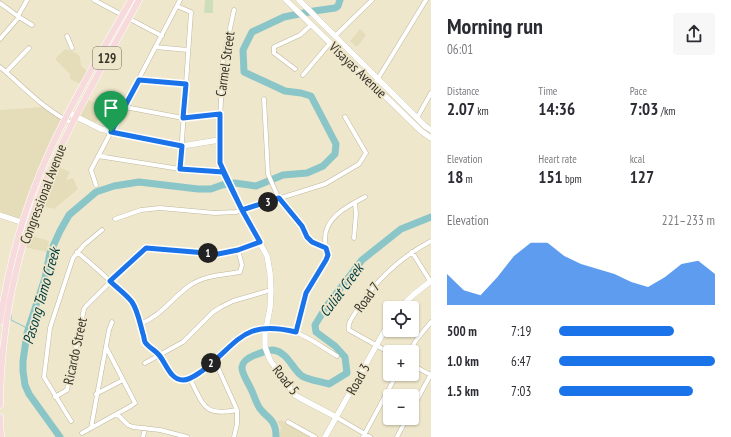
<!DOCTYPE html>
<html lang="en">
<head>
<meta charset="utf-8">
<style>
  :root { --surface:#fff; --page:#f7f7f7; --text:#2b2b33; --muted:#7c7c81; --accent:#1a73e8 }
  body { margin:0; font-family:"PT Sans Narrow",sans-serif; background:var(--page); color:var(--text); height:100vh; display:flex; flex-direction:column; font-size:15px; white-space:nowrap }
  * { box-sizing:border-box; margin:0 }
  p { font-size:13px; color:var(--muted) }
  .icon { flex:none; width:22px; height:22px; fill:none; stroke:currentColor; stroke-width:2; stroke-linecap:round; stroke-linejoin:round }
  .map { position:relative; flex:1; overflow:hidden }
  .side { display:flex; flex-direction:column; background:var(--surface); width:300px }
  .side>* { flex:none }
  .controls { position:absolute; left:383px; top:301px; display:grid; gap:8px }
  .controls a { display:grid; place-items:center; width:36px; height:36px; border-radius:4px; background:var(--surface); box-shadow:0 1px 3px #0004; font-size:20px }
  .pin { position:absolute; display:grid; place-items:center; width:34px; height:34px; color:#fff; margin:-41px -17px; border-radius:50% 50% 50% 0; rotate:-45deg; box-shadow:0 0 4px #0007 }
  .pin .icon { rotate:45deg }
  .km { position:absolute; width:20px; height:20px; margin:-10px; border-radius:50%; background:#222; color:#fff; font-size:11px; line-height:20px; text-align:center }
  .round { display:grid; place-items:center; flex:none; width:42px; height:42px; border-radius:4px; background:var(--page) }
  .overview { display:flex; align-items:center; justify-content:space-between; height:68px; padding:0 16px }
  h1 { font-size:22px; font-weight:800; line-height:30px }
  .stats { display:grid; grid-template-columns:repeat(3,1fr); gap:6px; height:68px; padding:4px 16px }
  .stats div { display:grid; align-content:center }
  .stats b { font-size:17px; font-weight:800 }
  .stats small { font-size:11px; font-weight:400 }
  .stats p { font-size:11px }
  .chart { height:112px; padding:8px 16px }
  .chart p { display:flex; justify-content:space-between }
  .chart svg { width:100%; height:72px; margin-top:4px; fill:var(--accent); opacity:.7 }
  ul { padding:0 16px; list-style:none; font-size:13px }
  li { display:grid; grid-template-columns:64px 48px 1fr; align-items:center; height:30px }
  li i { height:10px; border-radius:5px; background:var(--accent) }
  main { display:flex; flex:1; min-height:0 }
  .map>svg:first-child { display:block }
  .built { fill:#e5dcba }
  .green { fill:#cedebd }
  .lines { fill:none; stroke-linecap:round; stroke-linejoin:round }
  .stream { stroke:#8ac5c8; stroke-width:1 }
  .river { stroke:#8ac5c8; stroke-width:7 }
  .street-casing { stroke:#bfb79d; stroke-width:5 }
  .secondary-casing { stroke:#bfb79d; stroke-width:6 }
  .primary-casing { stroke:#fff; stroke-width:7 }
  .street { stroke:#fff; stroke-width:4 }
  .secondary { stroke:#fff; stroke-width:5.5 }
  .primary { stroke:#f7dadc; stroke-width:6 }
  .route-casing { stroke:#fff; stroke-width:8 }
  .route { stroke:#1a73e8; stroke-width:5 }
  .labels { text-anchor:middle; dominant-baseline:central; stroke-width:3.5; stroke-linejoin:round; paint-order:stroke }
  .shield { fill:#efe7cc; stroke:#6e6959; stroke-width:1 }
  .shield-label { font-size:13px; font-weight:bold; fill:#363328 }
  .street-label { font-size:14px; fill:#363328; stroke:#efe7cc }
  .water-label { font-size:15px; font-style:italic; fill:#013c3f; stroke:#efe7cc }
</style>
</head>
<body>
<main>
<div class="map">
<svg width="431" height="437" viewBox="0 0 431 437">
  <rect width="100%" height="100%" fill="#efe7cc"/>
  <!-- built -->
  <path class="built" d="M 360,29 L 366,35 L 357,47 L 350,41 Z
    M 65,49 L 76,53 L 80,57 L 81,66 L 87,71 L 81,84 L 70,79 L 70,74 L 55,59 Z
    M 89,100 L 104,108 L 96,123 L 80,115 Z
    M 42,107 L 61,120 L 49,144 L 34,180 L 20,219 L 0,212 L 0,110 Z
    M 57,166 L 70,172 L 66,180 L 73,178 L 78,189 L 54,209 L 41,205 Z
    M 29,235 L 49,241 L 46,252 L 25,247 Z
    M 281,420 L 310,437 L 279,437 L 281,427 L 277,422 Z"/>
  <!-- green -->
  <path class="green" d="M 205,0 L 213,0 L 213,13 L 204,13 Z"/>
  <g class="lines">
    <!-- stream -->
    <path class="stream" d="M 11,315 L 11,320 L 25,327 L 27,333"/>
    <!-- river -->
    <path class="river" d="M 60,437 L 29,394 L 25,385 L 23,371 L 23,361 L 27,333 L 45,278 L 50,253 L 60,231 L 69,215 L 96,192 L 114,186 L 139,182 L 198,189 L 211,189 L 222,185 L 235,183 L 256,186 L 283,175 L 307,173 L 323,166 L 335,154 L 336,144 L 311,96 L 301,93 L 285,91 L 244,72 L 243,50 L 252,32 L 284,17 L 314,11 L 335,8 L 338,6 L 340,0
      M 276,437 C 276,433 276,429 274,425 C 272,419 266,416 262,411 C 256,405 255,397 251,389 C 244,374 233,364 255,355 C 261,353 267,350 273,350 C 288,352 292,369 302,376 C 308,380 323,382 329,384 L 347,373 L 345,357 L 335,346 L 316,332 L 315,325 L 326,307 L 362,260 L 401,229 L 431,217"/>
    <defs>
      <path id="street" d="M 94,0 L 162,36
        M 0,3 L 19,17 L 32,25
        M 177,6 L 191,12 L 180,169
        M 18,16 L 27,0
        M 67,36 L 72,48
        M 335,36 L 372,0
        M 0,39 L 19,17
        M 155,47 L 188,50
        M 0,67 C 23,86 44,110 72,123
        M 295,69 L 274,53 L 274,47 L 300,35 L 311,25
        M 6,72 L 29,48
        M 303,75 L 330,43
        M 139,80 L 186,84
        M 374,85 L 426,0
        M 264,99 L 268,174 L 279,199 L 302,226 L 307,237 L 312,242 L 326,248
        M 125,107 L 183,118 L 220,114
        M 417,118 L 431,93
        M 219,140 L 223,61 L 234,10
        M 98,156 L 180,169 L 223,172
        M 96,185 L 91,170 L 180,0
        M 115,219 L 141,210 L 160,208 L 215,213 L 236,212 L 325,184 L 359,164 L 366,153 L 345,117
        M 354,238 L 356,214 L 355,203
        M 77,252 C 92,264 106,277 120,290 C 124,295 129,299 132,304 C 140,315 139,329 145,341 C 148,347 156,351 160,356 C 166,363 170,376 179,379 C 196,386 226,346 239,337 C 256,327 277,326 295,332 C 309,337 325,349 337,356
        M 412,252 L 430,281
        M 140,324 C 161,316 172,298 189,286 C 204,275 223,275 240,272 L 242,265 L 238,250
        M 296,332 L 306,293 L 326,260 C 329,252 325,246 325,239 C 325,217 348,206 365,197
        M 409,352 L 417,339 L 431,322
        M 390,353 L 349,330 C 347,324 352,318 355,313 C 374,282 399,258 431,241
        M 215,361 L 237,410 L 237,424 L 234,437
        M 145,363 L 183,342 L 213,312 L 221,307 L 233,301 L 271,290
        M 412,365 L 431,375
        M 190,379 C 204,405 203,417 237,410
        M 96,394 L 123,380
        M 55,397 L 67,390 L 84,309 L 86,306 L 143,250 L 149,248 L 218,254 L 238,250 L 260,242
        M 412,409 L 431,374
        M 117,414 L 128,425 L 133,427 L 160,430 L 187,437
        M 336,417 L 370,437
        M 71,421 L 44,377 L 50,328 L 73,258 L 84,245 L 102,230
        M 288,422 L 315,437
        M 91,428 L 109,330 L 112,322
        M 82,433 L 131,406 L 135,403 L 106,347
        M 143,437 L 145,428
        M 363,437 L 397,374
        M 397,437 L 407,418"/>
      <path id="secondary" d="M 286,0 L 421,131 L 431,138
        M 299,0 L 425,126 L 431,130
        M 69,113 L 101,129 L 182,146 L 219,140 L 219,163 L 223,172 L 242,210 L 267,256 L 270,273 L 271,290 L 270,308 L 265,334 L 265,347 L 270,360 L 295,395 L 300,398 L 336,417
        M 0,215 L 30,225
        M 400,308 L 413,295 L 431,281
        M 325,437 L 390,321"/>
      <path id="primary" d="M 0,322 C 5,289 12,256 22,224 C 45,146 91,70 131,0
        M 0,405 C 1,321 19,237 54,161 C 79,106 110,53 139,0
        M 0,417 L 1,437"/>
    </defs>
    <!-- street casing -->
    <use href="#street" class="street-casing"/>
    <!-- secondary casing -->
    <use href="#secondary" class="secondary-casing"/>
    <!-- primary casing -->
    <use href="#primary" class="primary-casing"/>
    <!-- street -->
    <use href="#street" class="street"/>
    <!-- secondary -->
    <use href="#secondary" class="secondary"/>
    <!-- primary -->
    <use href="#primary" class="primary"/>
  </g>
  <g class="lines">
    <defs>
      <path id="route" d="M 111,132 L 182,146 L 180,169 L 223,172 L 242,210 L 260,242 L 238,250 L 218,254 L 146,248 L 110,281 C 117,288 126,294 132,302 C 138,311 140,324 143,334 C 144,336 144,340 145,342 C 148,347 155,350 159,355 C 166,363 170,380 183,380 C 190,380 196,375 202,371 C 239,343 242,319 296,332 L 306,293 L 326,260 L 328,255 L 326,248 L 312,242 L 307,237 L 302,226 L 279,198 L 242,210 L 220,163 L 220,114 L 183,118 L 186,84 L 139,80 L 111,132"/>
    </defs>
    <!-- route casing -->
    <use href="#route" class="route-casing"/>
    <!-- route -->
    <use href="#route" class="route"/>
  </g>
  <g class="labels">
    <!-- shield labels -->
    <rect class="shield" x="93" y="47" width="28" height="22" rx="3"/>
    <g class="shield-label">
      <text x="107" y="58">129</text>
    </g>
    <!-- street labels -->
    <g class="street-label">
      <text transform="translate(225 64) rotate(-82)">Carmel Street</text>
      <text transform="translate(358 70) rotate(44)">Visayas Avenue</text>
      <text transform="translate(43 194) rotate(-69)">Congressional Avenue</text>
      <text transform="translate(367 297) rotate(-54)">Road 7</text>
      <text transform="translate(75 351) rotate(-78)">Ricardo Street</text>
      <text transform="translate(358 379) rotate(-61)">Road 3</text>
      <text transform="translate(286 380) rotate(52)">Road 5</text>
    </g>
    <!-- water labels -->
    <g class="water-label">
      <text transform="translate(341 290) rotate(-53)">Culiat Creek</text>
      <text transform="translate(41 296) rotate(-74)">Pasong Tamo Creek</text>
    </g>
  </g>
</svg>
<div class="controls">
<a><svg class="icon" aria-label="locate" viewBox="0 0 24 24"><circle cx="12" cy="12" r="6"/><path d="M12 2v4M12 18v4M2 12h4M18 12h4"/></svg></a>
<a>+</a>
<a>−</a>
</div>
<div class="pin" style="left:111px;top:132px;background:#1e9e55"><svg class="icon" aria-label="arrive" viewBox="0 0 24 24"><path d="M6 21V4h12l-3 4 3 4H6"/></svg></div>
<b class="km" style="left:208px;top:253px">1</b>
<b class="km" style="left:211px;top:363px">2</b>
<b class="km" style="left:268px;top:202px">3</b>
</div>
<section class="side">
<div class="overview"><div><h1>Morning run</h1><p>06:01</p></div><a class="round"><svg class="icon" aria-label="share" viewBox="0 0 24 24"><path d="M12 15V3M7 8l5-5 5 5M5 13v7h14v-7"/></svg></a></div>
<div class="stats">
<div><p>Distance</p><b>2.07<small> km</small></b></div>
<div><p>Time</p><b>14:36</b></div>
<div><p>Pace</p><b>7:03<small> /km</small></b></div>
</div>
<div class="stats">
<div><p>Elevation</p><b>18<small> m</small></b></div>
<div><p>Heart rate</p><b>151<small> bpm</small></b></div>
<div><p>kcal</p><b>127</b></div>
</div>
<div class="chart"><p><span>Elevation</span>221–233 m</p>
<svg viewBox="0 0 160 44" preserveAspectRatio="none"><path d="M0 44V25L10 35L20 38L30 27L40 14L50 6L60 6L70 14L80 19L90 22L100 25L110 30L120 33L130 27L140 19L150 17L160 25V44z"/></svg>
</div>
<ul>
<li><b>500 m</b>7:19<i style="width:74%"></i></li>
<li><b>1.0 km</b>6:47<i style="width:100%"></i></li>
<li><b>1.5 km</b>7:03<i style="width:86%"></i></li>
</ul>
</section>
</main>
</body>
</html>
